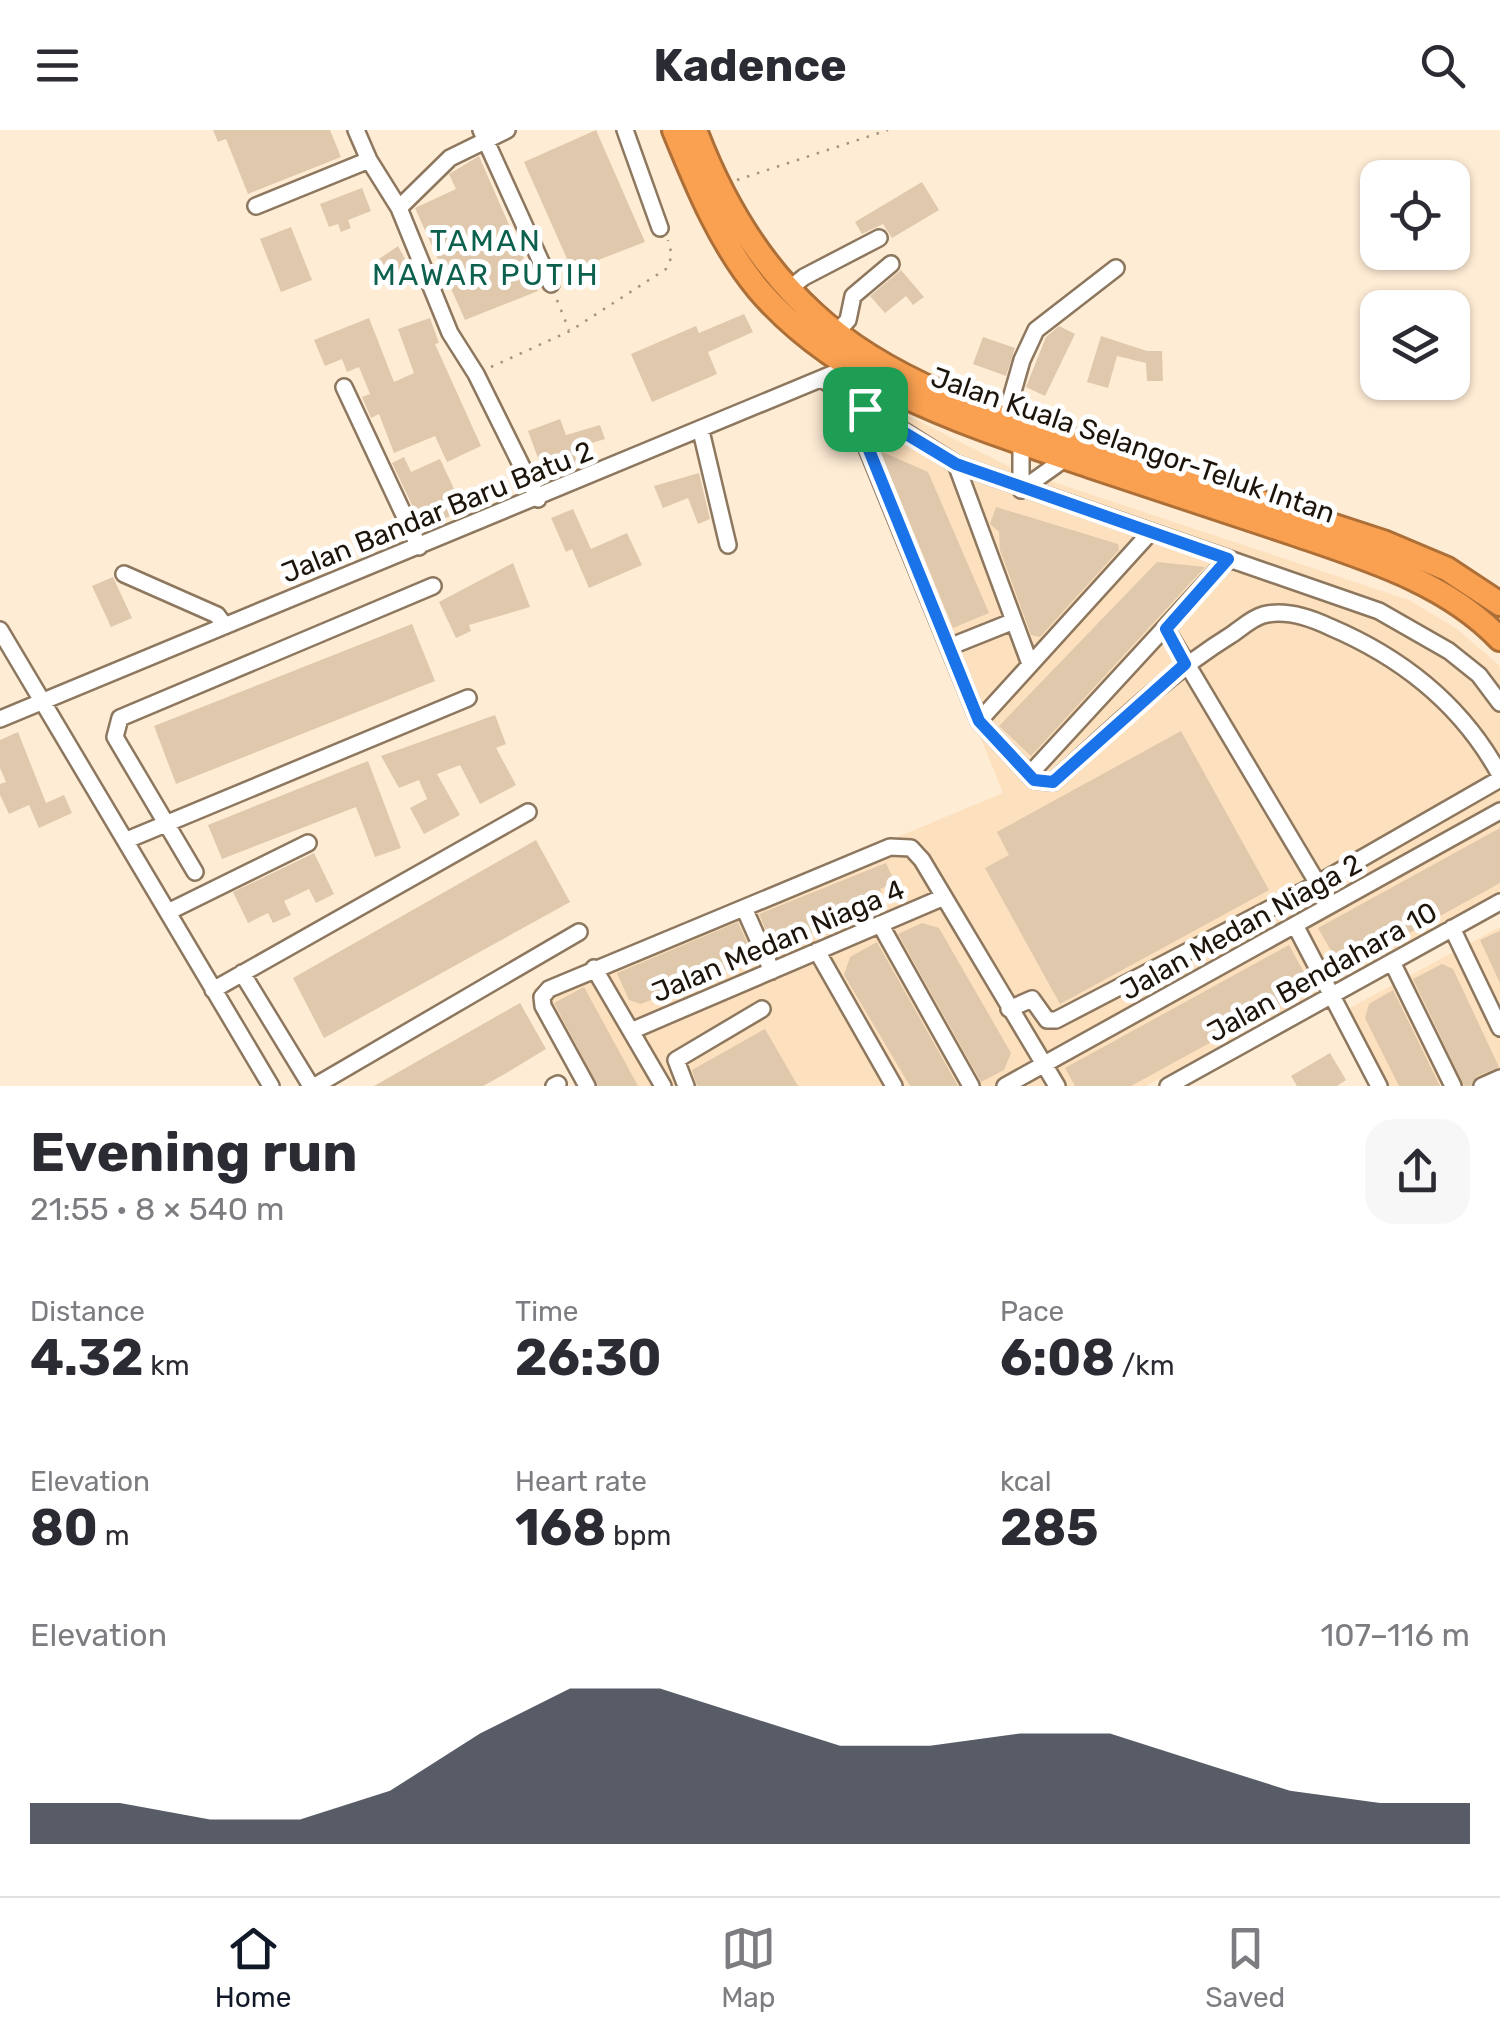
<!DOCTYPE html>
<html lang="en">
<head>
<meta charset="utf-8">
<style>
  :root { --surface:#fff; --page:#f7f7f7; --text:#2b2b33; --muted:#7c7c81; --line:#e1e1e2; --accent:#111827 }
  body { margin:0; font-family:Rubik,sans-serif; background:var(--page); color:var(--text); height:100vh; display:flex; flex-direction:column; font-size:38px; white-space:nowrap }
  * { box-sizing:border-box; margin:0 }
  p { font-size:32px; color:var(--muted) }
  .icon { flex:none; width:55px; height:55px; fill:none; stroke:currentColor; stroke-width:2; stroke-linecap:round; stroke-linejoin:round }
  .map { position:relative; height:956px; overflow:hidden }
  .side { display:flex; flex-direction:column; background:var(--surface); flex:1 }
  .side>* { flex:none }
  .buttons { position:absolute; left:1360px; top:30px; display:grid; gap:20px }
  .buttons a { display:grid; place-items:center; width:110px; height:110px; border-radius:20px; background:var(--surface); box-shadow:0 2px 8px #0004; font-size:50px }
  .pin { position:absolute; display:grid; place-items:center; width:85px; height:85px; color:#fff; margin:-42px; border-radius:20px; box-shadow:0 5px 15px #0006 }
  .round { display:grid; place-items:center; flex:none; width:105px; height:105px; border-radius:30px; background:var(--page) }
  .summary { display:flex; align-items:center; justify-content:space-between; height:170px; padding:0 30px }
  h1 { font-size:55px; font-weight:700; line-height:75px }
  .metrics { display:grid; grid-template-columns:repeat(3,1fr); gap:15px; height:170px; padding:10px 30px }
  .metrics div { display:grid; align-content:center }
  .metrics b { font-size:50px; font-weight:700 }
  .metrics small { font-size:28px; font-weight:400 }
  .metrics p { font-size:28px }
  .chart { height:280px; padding:20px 30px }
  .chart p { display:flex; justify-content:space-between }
  .chart svg { width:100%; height:180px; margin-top:10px; fill:var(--accent); opacity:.7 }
  header { display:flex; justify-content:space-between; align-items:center; height:130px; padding:0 30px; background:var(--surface); font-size:45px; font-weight:700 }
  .tabs { display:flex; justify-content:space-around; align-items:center; height:140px; border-top:2px solid var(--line); background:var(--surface); font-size:28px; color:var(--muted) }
  .tabs a { display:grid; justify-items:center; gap:5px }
  .tabs .active { color:var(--accent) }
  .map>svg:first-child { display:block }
  .built { fill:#fde0bd }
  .building { fill:#dfc8ac }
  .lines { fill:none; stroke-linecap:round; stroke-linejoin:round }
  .minor-casing { stroke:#8d775e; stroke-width:20 }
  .highway-casing { stroke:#ac6f38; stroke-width:28 }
  .path { stroke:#a29482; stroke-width:2.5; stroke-dasharray:2.5 8; stroke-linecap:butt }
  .minor { stroke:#fff; stroke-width:15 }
  .highway { stroke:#f9a051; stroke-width:22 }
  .route-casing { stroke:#fff; stroke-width:20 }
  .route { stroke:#1a73e8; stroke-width:12 }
  .labels { text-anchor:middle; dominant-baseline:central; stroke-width:10; stroke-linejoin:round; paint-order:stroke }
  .street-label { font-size:28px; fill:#1d150b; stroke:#fff }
  .neighbourhood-label { font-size:30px; letter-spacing:2.5px; fill:#0c604d; stroke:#fff }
</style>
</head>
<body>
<header><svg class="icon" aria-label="menu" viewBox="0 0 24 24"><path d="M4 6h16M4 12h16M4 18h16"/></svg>Kadence<svg class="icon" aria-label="search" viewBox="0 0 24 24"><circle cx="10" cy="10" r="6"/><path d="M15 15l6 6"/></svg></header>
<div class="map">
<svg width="1500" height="956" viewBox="0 0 1500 956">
  <rect width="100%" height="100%" fill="#ffecd5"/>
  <!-- built -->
  <path class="built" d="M 857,260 L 1014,339 L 1409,470 L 1457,499 L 1500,536 L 1500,761 L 1146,956 L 581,956 L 533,859 L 1003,663 L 845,273 Z
    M 1500,797 L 1500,956 L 1369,956 L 1333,887 Z"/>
  <!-- building -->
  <path class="building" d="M 213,0 L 330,0 L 341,27 L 248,64 L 226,9 L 218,12 Z
    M 596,0 L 645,112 L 572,140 L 524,32 Z
    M 479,26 L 538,161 L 465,190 L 415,78 L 456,59 L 449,44 Z
    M 922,52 L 939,80 L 892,108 L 883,94 L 862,104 L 855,92 Z
    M 362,58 L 371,81 L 348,90 L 351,98 L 341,102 L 338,94 L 329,97 L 320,74 Z
    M 291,97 L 312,150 L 281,162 L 260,109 Z
    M 398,116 L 413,143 L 394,157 L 376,131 Z
    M 901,140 L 924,167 L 913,175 L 906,166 L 885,183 L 870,166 Z
    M 744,184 L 753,202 L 708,222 L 717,244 L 652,272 L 631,224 L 696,196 L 699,203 Z
    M 369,188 L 394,252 L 414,243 L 398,199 L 430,188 L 439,213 L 435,214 L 481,316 L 447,332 L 435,306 L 394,323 L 379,284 L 371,288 L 362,267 L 370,264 L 359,237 L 347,242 L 342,229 L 325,236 L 314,210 Z
    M 1059,196 L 1075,204 L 1045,266 L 1026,257 L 1046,207 Z
    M 1101,206 L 1147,221 L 1162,221 L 1163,251 L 1147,251 L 1146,233 L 1117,226 L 1108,258 L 1087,252 Z
    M 983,207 L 1015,218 L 1006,246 L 973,234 Z
    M 560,289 L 566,305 L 600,295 L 605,309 L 572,319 L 578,334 L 545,347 L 528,301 Z
    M 880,321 L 928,342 L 989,483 L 953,498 Z
    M 404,327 L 411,342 L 440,329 L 464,380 L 423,398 L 392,333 Z
    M 699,343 L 710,389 L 698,394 L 688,368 L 663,378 L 654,356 Z
    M 996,377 L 1118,414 L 1119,420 L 1040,507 L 1031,505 L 1000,420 L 999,402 L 990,394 Z
    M 573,379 L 591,419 L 627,403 L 642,435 L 589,458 L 572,419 L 566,422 L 551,388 Z
    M 1157,432 L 1205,437 L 1031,626 L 999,596 Z
    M 513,433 L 530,477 L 469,495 L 471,501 L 456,508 L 439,472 Z
    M 113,447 L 132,488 L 111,497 L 92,456 Z
    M 412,494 L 435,551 L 176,654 L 154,596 Z
    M 495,585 L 506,614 L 496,618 L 516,655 L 480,674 L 460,635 L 437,644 L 460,685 L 424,704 L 410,678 L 427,669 L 419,650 L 399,658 L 381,626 Z
    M 1181,601 L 1269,760 L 1060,874 L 985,738 L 1009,725 L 997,702 Z
    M 18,602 L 46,673 L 64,665 L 72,683 L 39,698 L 29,675 L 9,684 L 0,665 L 0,654 L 6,652 L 0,638 L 0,610 Z
    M 368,631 L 401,718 L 375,727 L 356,677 L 222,729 L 208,695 Z
    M 1500,698 L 1500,753 L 1342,840 L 1318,798 Z
    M 536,710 L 570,772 L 324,908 L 293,848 Z
    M 314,723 L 334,764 L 316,773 L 309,759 L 284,771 L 291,785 L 273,793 L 268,783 L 248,793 L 233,762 Z
    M 886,733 L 895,753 L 880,759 L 886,773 L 774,819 L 759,784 Z
    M 738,792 L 754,828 L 641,874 L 629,870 L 617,843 Z
    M 922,793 L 939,798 L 1011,923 L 1004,940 L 981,952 L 898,804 Z
    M 1500,801 L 1500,853 L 1480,810 Z
    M 877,812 L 958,956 L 910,956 L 844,845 L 850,827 Z
    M 1289,815 L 1312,857 L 1131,956 L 1075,956 L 1065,938 Z
    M 1442,834 L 1453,839 L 1499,937 L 1477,946 L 1471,956 L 1464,956 L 1413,849 Z
    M 584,857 L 638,956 L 598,956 L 554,873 Z
    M 1393,860 L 1440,956 L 1399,956 L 1365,888 L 1369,874 Z
    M 520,873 L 546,919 L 503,945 L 483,956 L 374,956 Z
    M 765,899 L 798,956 L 697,956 L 692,940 Z
    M 1330,923 L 1346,950 L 1337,956 L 1297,956 L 1291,946 Z"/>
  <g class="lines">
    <defs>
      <path id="minor" d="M 481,0 L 551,154
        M 625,0 L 660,98
        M 369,30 L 399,78 L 450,203 L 476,244 L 538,369
        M 256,76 L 369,30 L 356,0
        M 399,78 L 450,28 L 507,0
        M 789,159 L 804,147 L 879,108
        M 837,202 L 848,190 L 853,166 L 891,134
        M 823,250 L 956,334 L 1379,481 L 1449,521 L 1479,545 L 1500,573
        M 344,257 L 419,417
        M 865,279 L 855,289 L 979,591 L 1034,650 L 1053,652 C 1111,600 1165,546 1231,505 C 1240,499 1252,488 1263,485 C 1285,479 1311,488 1330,497 C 1403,528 1462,575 1500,645
        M 1006,286 L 1022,230 L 1036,200 L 1116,138
        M 701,301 L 728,415
        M 1021,312 L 1021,360
        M 956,334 L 1030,534
        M 1021,360 L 1066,328
        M 124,444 L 217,485 L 225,496
        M 1166,499 L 1321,759
        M 0,500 L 271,956
        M 949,517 L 1014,491
        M 0,589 L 849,237
        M 979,591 L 1148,405
        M 1029,645 L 1228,429
        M 127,710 L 468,568
        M 195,742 L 115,607 L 120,588 L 433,456
        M 744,778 L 772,841
        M 168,782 L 308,713
        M 880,794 L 971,956
        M 1295,795 L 1379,956
        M 1452,798 L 1500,898
        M 817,821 L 894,956
        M 1392,832 L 1453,956
        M 594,838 L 663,956
        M 242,843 L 311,956
        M 213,860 L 528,682
        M 1009,879 L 1032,869 L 1047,890 L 1056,890 L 1317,754 L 1500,649
        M 631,901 L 944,767
        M 315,956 L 579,802
        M 554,956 L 558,954
        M 587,956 L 543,876 L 542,867 L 549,859 L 890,717 L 911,718 L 922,730 L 1057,956
        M 686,956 L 676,930 L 762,879
        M 1005,956 L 1500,681
        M 1168,956 L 1500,772
        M 1482,956 L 1500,948"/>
      <path id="highway" d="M 674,0 C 697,56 720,113 759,160 C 843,258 972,296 1090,336 C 1158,358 1225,381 1292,403 C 1365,428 1446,452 1500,509
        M 695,0 C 721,69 759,134 814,184 C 897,261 1017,292 1123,327 C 1210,355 1296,384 1383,412 L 1447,439 L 1500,474"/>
    </defs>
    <!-- minor casing -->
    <use href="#minor" class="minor-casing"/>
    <!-- highway casing -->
    <use href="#highway" class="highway-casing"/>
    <!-- path -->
    <path class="path" d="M 737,50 L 888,0
      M 557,170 L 569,200
      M 491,237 L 570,201 L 666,139 L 672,126 L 668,110"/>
    <!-- minor -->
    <use href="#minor" class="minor"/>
    <!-- highway -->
    <use href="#highway" class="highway"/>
  </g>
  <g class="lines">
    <defs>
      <path id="route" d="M 865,279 L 956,334 L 1228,429 L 1166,499 L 1185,534 L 1053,652 L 1034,650 L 979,591 L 856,288 Z"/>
    </defs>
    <!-- route casing -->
    <use href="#route" class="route-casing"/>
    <!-- route -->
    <use href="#route" class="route"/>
  </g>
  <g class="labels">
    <!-- street labels -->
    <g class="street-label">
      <text transform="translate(1133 315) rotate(19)">Jalan Kuala Selangor-Teluk Intan</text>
      <text transform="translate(437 382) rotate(-22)">Jalan Bandar Baru Batu 2</text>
      <text transform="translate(1241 797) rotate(-29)">Jalan Medan Niaga 2</text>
      <text transform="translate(778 811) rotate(-23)">Jalan Medan Niaga 4</text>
      <text transform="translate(1322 842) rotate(-29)">Jalan Bendahara 10</text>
    </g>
    <!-- neighbourhood labels -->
    <g class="neighbourhood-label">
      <text x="486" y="111">TAMAN<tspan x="486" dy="34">MAWAR PUTIH</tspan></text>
    </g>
  </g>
</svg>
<div class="buttons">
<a><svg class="icon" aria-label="locate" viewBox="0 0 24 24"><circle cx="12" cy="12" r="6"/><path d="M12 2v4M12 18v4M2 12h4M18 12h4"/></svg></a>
<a><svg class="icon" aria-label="layers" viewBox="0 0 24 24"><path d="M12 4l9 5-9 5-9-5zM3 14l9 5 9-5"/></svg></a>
</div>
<div class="pin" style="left:865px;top:279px;background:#1e9e55"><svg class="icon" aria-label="arrive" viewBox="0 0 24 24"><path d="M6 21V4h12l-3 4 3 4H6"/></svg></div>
</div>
<section class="side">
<div class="summary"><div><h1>Evening run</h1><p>21:55 · 8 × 540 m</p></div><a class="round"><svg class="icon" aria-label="share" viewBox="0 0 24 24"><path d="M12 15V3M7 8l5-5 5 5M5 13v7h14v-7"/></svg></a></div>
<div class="metrics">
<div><p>Distance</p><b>4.32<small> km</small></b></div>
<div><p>Time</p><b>26:30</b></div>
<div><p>Pace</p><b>6:08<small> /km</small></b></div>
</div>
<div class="metrics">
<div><p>Elevation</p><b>80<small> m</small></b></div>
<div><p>Heart rate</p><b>168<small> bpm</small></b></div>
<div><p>kcal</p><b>285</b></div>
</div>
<div class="chart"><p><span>Elevation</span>107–116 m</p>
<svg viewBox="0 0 160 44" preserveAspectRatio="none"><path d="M0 44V34L10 34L20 38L30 38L40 31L50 17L60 6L70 6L80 13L90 20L100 20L110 17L120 17L130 24L140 31L150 34L160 34V44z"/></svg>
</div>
</section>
<nav class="tabs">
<a class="active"><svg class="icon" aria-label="home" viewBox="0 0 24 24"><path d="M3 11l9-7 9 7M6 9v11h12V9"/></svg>Home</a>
<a><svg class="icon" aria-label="map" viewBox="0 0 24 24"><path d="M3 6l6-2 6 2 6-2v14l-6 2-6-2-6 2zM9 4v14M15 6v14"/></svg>Map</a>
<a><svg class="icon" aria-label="saved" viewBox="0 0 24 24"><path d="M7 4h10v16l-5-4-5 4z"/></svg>Saved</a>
</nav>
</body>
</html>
